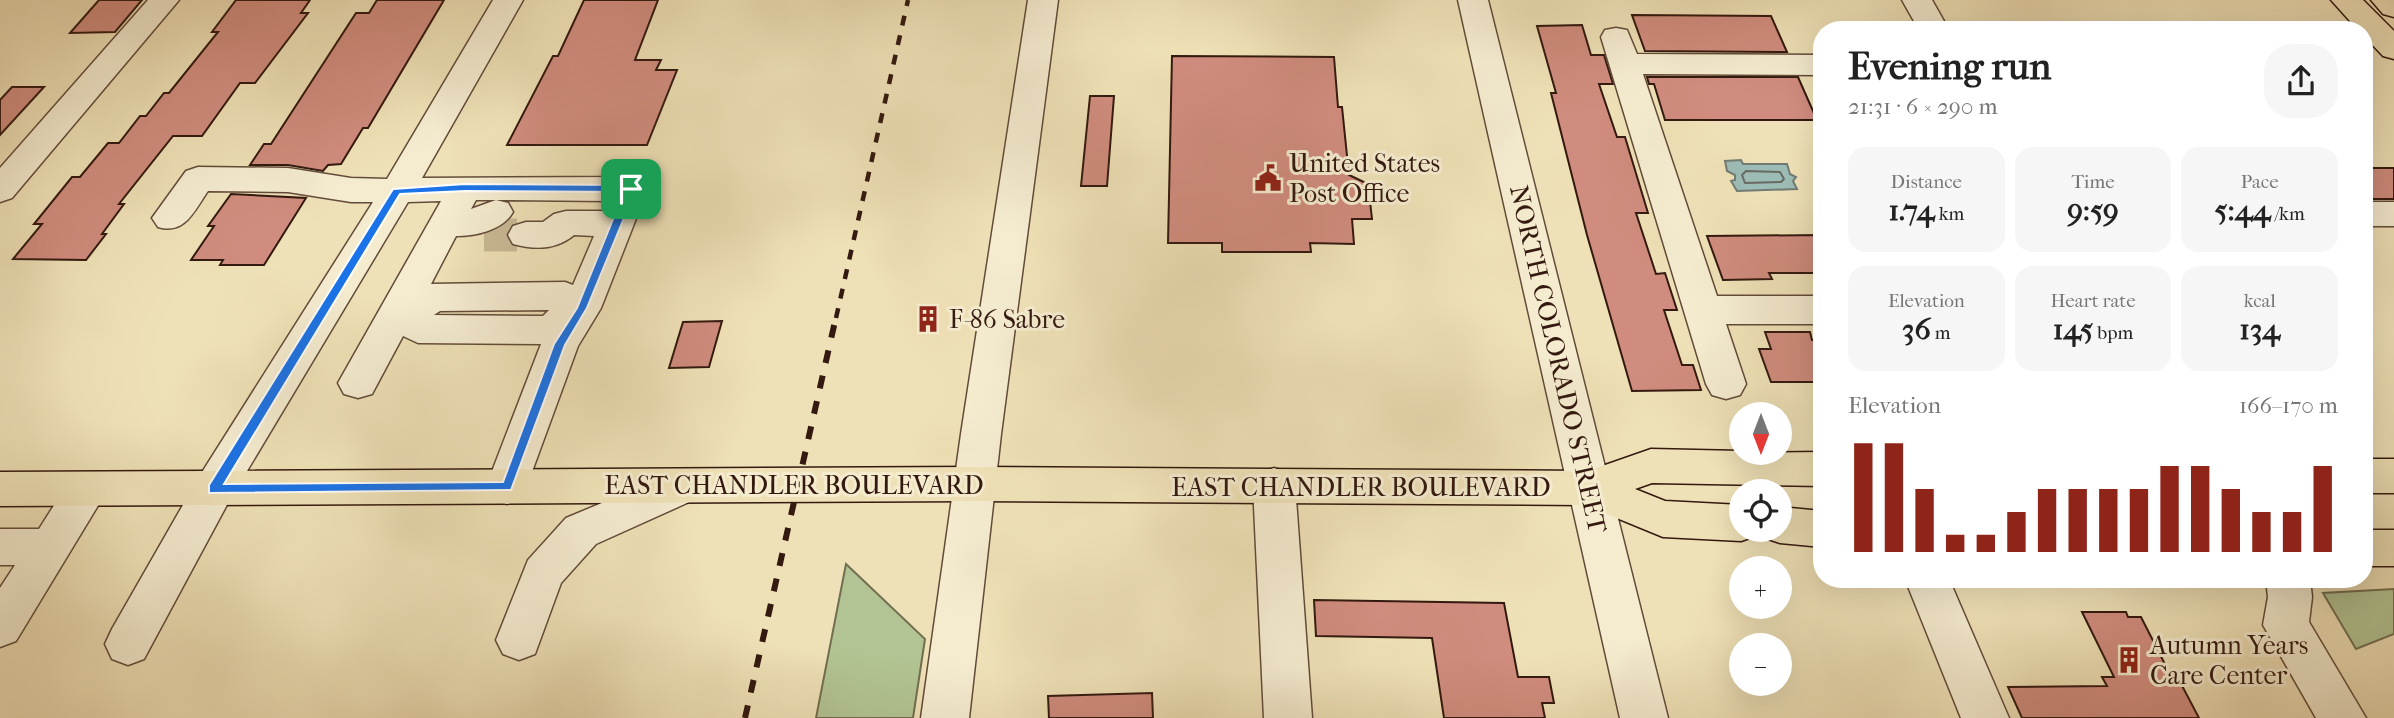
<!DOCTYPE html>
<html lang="en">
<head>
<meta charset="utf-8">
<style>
  :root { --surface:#fff; --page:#f6f6f6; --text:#222; --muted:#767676; --accent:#8f2418 }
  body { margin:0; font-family:"IM FELL French Canon",serif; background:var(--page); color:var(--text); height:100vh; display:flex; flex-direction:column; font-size:26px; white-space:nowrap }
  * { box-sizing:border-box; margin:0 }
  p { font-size:23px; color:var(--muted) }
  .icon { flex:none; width:38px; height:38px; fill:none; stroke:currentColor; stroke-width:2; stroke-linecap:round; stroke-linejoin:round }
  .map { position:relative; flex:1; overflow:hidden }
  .drawer { position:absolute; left:1813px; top:21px; width:560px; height:567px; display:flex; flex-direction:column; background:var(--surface); border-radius:28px; box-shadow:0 7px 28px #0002 }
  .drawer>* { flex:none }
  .needle { width:46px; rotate:180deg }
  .controls { position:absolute; left:1729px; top:402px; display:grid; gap:14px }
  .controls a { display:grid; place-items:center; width:63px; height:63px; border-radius:50%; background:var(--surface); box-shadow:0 7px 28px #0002; font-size:35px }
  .pin { position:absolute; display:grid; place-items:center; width:60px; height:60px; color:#fff; margin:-30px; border-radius:14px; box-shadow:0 4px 10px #0006 }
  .round { display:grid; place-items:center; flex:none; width:74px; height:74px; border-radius:28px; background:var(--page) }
  .overview { display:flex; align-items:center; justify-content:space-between; height:119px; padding:0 35px }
  h1 { font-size:38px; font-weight:700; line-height:52px }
  .stats { display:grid; grid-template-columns:repeat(3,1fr); gap:10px; height:119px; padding:7px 35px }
  .stats div { display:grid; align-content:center; border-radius:18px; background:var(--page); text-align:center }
  .stats b { font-size:30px; font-weight:700 }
  .stats small { font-size:19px; font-weight:400 }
  .stats p { font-size:19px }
  .chart { height:196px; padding:14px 35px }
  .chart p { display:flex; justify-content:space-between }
  .chart svg { width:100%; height:126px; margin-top:7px; stroke:var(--accent); stroke-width:6 }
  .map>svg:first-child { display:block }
  .green { fill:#b2c493; stroke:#726e51; stroke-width:2 }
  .water { fill:#9cbcb6; stroke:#727b73; stroke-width:2 }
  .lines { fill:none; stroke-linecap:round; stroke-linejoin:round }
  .shore { stroke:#686a62; stroke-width:2 }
  .building { fill:#d08c7e; stroke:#33190f; stroke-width:2 }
  .minor-tunnel { stroke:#c9b995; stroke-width:33; stroke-dasharray:33 17; stroke-linecap:butt }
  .minor-casing { stroke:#624b39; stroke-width:3 }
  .major-casing { stroke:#33190f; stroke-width:3 }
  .minor { fill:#f5ecd0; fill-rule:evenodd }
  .major { fill:#efe1b7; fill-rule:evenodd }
  .rail-far1 { stroke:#33190f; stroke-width:4.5; stroke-dasharray:10 10; stroke-linecap:butt }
  .rail { stroke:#33190f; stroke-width:6; stroke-dasharray:13 13; stroke-linecap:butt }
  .route { fill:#1a73e8; stroke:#fff; stroke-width:2; fill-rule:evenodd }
  .labels { text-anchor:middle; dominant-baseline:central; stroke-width:6; stroke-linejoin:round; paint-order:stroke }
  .poi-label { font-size:26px; fill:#33190f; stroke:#f5ecd0; text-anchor:start }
  .street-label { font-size:26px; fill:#33190f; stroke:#f5ecd0 }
</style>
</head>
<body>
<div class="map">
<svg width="2394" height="718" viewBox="0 0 2394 718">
  <rect width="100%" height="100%" fill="#efe1b7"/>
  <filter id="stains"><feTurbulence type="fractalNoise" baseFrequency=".00286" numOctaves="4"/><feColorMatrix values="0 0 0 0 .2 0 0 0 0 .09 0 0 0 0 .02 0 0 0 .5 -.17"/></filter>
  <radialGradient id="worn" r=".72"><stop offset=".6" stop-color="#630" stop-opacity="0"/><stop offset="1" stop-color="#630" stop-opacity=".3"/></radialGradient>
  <!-- green -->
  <path class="green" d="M 846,564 L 925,639 L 913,718 L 816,718 Z
    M 2394,589 L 2394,634 L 2356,649 L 2323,593 Z"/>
  <!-- water -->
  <path class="water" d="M 1741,160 L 1743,164 L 1787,164 L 1790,174 L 1796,177 L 1793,181 L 1797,189 L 1737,191 L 1731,181 L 1735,180 L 1735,175 L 1727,171 L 1725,161 Z"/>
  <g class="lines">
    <!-- shore -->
    <path class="shore" d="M 1746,171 L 1780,172 L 1784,179 L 1781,182 L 1745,183 L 1742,175 Z"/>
  </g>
  <!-- building -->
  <path class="building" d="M 99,0 L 142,0 L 115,32 L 70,33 Z
    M 236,0 L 310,0 L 301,13 L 308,13 L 255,83 L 240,83 L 202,136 L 173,136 L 119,204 L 124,204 L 102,234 L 106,234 L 86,260 L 13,259 L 42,224 L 34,224 L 72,177 L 80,177 L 108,143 L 119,143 L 140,116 L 146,116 L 164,93 L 169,93 L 218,32 L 212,32 Z
    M 377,0 L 444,0 L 368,128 L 363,128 L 341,164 L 328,165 L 323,171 L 288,165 L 250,165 L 264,144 L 271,144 L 356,13 L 369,13 Z
    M 584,0 L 658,0 L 635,60 L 661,60 L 656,70 L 677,70 L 647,145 L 507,145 L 553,56 L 558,56 Z
    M 1632,15 L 1771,16 L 1787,52 L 1645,51 Z
    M 1582,25 L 1591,55 L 1604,55 L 1613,84 L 1599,84 L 1617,137 L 1625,137 L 1648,213 L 1636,213 L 1656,274 L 1665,273 L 1677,310 L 1664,310 L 1682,365 L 1693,365 L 1701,390 L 1632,391 L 1587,235 L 1551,93 L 1556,93 L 1537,26 Z
    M 1172,56 L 1334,57 L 1338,107 L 1342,107 L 1349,175 L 1368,184 L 1372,219 L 1352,219 L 1354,244 L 1310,243 L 1311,252 L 1222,252 L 1222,243 L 1168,243 Z
    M 1647,77 L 1798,77 L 1817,120 L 1665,120 L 1654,84 L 1649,84 Z
    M 12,87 L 44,87 L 0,135 L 0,100 Z
    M 1090,96 L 1114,96 L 1107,186 L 1081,186 Z
    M 2364,168 L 2394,168 L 2394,199 L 2364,199 Z
    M 231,194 L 306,198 L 264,265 L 220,265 L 223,260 L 191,260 L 214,226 L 208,226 Z
    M 1822,235 L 1822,273 L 1769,273 L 1772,279 L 1723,280 L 1707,236 Z
    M 722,321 L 709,367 L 669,368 L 683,322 Z
    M 1765,332 L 1810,332 L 1812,340 L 1822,340 L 1822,382 L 1771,382 L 1759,349 L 1771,349 Z
    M 1314,600 L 1504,603 L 1518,677 L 1549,677 L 1554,703 L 1542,703 L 1545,718 L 1444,718 L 1432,638 L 1316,636 Z
    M 2082,612 L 2126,612 L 2128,617 L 2141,617 L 2172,678 L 2178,678 L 2199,718 L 2022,718 L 2008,687 L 2107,686 L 2102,677 L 2114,677 Z
    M 1152,693 L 1153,718 L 1049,718 L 1048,696 Z"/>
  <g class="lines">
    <!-- minor-tunnel -->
    <path class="minor-tunnel" d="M 484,235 L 526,235"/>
    <defs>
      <path id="minor" d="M 148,0 L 179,0 L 12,198 L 0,202 L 0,168 Z
        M 493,0 L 523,0 L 422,178 L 619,177 L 633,171 L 645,175 L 650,183 L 601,308 L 578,346 L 522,499 L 507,504 L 492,499 L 486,487 L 541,344 L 418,343 L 403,336 L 372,394 L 358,398 L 344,394 L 338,383 L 441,201 L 408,202 L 229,501 L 144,659 L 128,665 L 112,659 L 105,644 L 112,629 L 199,477 L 373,202 L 351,202 L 288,192 L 208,191 C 194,211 185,235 158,227 L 152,218 L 186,171 L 198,167 L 288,168 L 351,178 L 387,179 ZM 476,200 L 496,200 L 471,209 ZM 496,200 L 609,201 L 604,211 L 566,211 L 554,214 L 543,222 L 526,222 L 513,226 L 508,235 L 513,244 C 535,250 556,250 574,235 L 594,236 L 573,285 L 565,282 L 431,284 L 456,236 C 476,236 503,230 513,212 L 508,203 ZM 549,310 L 543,316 L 434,315 L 440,311 Z
        M 1028,0 L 1058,0 L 1001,434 L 969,718 L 921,718 L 961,434 Z
        M 1458,0 L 1488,0 L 1668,718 L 1620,718 Z
        M 1902,0 L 1932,0 L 1949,30 L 1919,30 Z
        M 1616,28 L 1627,30 L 1637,54 L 1822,55 L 1822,75 L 1643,74 L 1717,296 L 1822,296 L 1822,324 L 1726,324 L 1746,384 L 1740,395 L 1726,399 L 1712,395 L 1706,384 L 1601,37 L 1605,30 Z
        M 2364,202 L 2394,202 L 2394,226 L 2364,226 Z
        M 1274,468 L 1289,473 L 1295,485 L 1312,718 L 1264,718 L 1253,485 L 1259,473 Z
        M 683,469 L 698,474 L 704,486 L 698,498 L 596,544 L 561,583 L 535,654 L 519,660 L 503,654 L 496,640 L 528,560 L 566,518 Z
        M 87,472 L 102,477 L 108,489 L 16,641 L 0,647 L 0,588 L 15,565 L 0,565 L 0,529 L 39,529 L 72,477 Z
        M 1905,579 L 1949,579 L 2009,718 L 1961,718 Z
        M 2266,579 L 2310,579 L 2312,597 L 2309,622 L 2366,718 L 2316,718 L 2263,625 L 2268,597 Z"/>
      <path id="major" d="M 2331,0 L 2363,0 L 2394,31 L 2394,59 L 2383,56 L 2364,36 L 2364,30 L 2358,30 Z
        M 2371,0 L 2394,0 L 2394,17 L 2383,14 Z
        M 1651,449 L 1741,451 L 1741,453 L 1822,452 L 1822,486 L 1652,483 L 1635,489 L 1665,501 L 1741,505 L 1741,530 L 1759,530 L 1756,536 L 1741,541 L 1663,537 L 1585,505 L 974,501 L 0,506 L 0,472 L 974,467 L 1588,471 Z
        M 2364,459 L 2394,459 L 2394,493 L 2364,493 Z
        M 1780,507 L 1822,511 L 1822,547 L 1780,543 L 1765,538 L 1761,530 L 1780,530 Z
        M 2364,530 L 2394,530 L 2394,566 L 2364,566 Z"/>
    </defs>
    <!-- minor casing -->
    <use href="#minor" class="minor-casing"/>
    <!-- major casing -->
    <use href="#major" class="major-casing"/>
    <!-- minor -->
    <use href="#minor" class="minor"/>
    <!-- major -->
    <use href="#major" class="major"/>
    <!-- rail-far1 -->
    <path class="rail-far1" d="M 836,318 L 908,0"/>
    <!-- rail -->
    <path class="rail" d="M 745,718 L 836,317"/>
  </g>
  <!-- route -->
  <path class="route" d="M 465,184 L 631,185 L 636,189 L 587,308 L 565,345 L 511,490 L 209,493 L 209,485 L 393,189 ZM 465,191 L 624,192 L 577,308 L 554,344 L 503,482 L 224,484 L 400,194 Z"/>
  <!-- icons -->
  <defs>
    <symbol id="civic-bare" viewBox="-9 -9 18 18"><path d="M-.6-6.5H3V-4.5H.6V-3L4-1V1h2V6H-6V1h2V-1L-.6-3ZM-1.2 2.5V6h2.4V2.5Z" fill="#8f2418" stroke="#f5ecd0" stroke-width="2.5" paint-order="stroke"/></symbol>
    <symbol id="building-bare" viewBox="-9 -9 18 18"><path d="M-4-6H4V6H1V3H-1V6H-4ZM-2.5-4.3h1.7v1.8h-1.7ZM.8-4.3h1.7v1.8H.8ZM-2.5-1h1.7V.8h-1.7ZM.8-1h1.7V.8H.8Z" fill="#8f2418" stroke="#f5ecd0" stroke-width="2.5" paint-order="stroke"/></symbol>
  </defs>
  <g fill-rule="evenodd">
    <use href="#civic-bare" x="1249" y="159" width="38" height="38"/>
    <use href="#building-bare" x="909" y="300" width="38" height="38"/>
    <use href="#building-bare" x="2110" y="641" width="38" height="38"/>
  </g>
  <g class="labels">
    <!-- poi labels -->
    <g class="poi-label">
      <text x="1289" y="163">United States<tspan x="1289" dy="30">Post Office</tspan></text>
      <text x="949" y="319">F-86 Sabre</text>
      <text x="2150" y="645">Autumn Years<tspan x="2150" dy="30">Care Center</tspan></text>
    </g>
    <!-- street labels -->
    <g class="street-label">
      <text transform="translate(1558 359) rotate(77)">NORTH COLORADO STREET</text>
      <text x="794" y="485">EAST CHANDLER BOULEVARD</text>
      <text x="1361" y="487">EAST CHANDLER BOULEVARD</text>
    </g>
  </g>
  <rect width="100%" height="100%" filter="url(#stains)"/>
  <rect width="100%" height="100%" fill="url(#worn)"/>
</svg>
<div class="controls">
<a><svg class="needle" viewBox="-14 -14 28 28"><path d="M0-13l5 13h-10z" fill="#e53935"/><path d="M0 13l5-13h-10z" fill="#767676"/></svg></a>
<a><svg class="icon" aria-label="locate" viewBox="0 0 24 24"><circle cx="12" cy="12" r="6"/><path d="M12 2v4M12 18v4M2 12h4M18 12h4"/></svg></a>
<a>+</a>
<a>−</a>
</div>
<div class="pin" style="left:631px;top:189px;background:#1e9e55"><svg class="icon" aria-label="arrive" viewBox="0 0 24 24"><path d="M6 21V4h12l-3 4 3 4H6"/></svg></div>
<section class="drawer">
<div class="overview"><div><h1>Evening run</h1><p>21:31 · 6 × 290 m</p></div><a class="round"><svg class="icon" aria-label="share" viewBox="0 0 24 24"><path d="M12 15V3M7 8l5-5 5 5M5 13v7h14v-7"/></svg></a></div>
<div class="stats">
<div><p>Distance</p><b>1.74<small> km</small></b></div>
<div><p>Time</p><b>9:59</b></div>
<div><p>Pace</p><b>5:44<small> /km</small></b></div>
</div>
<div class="stats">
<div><p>Elevation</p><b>36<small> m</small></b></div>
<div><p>Heart rate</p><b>145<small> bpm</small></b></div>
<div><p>kcal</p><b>134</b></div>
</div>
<div class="chart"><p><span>Elevation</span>166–170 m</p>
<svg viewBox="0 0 160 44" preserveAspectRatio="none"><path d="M5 44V6M15 44V6M25 44V22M35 44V38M45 44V38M55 44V30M65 44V22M75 44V22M85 44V22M95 44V22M105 44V14M115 44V14M125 44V22M135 44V30M145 44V30M155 44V14"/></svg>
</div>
</section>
</div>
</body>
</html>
